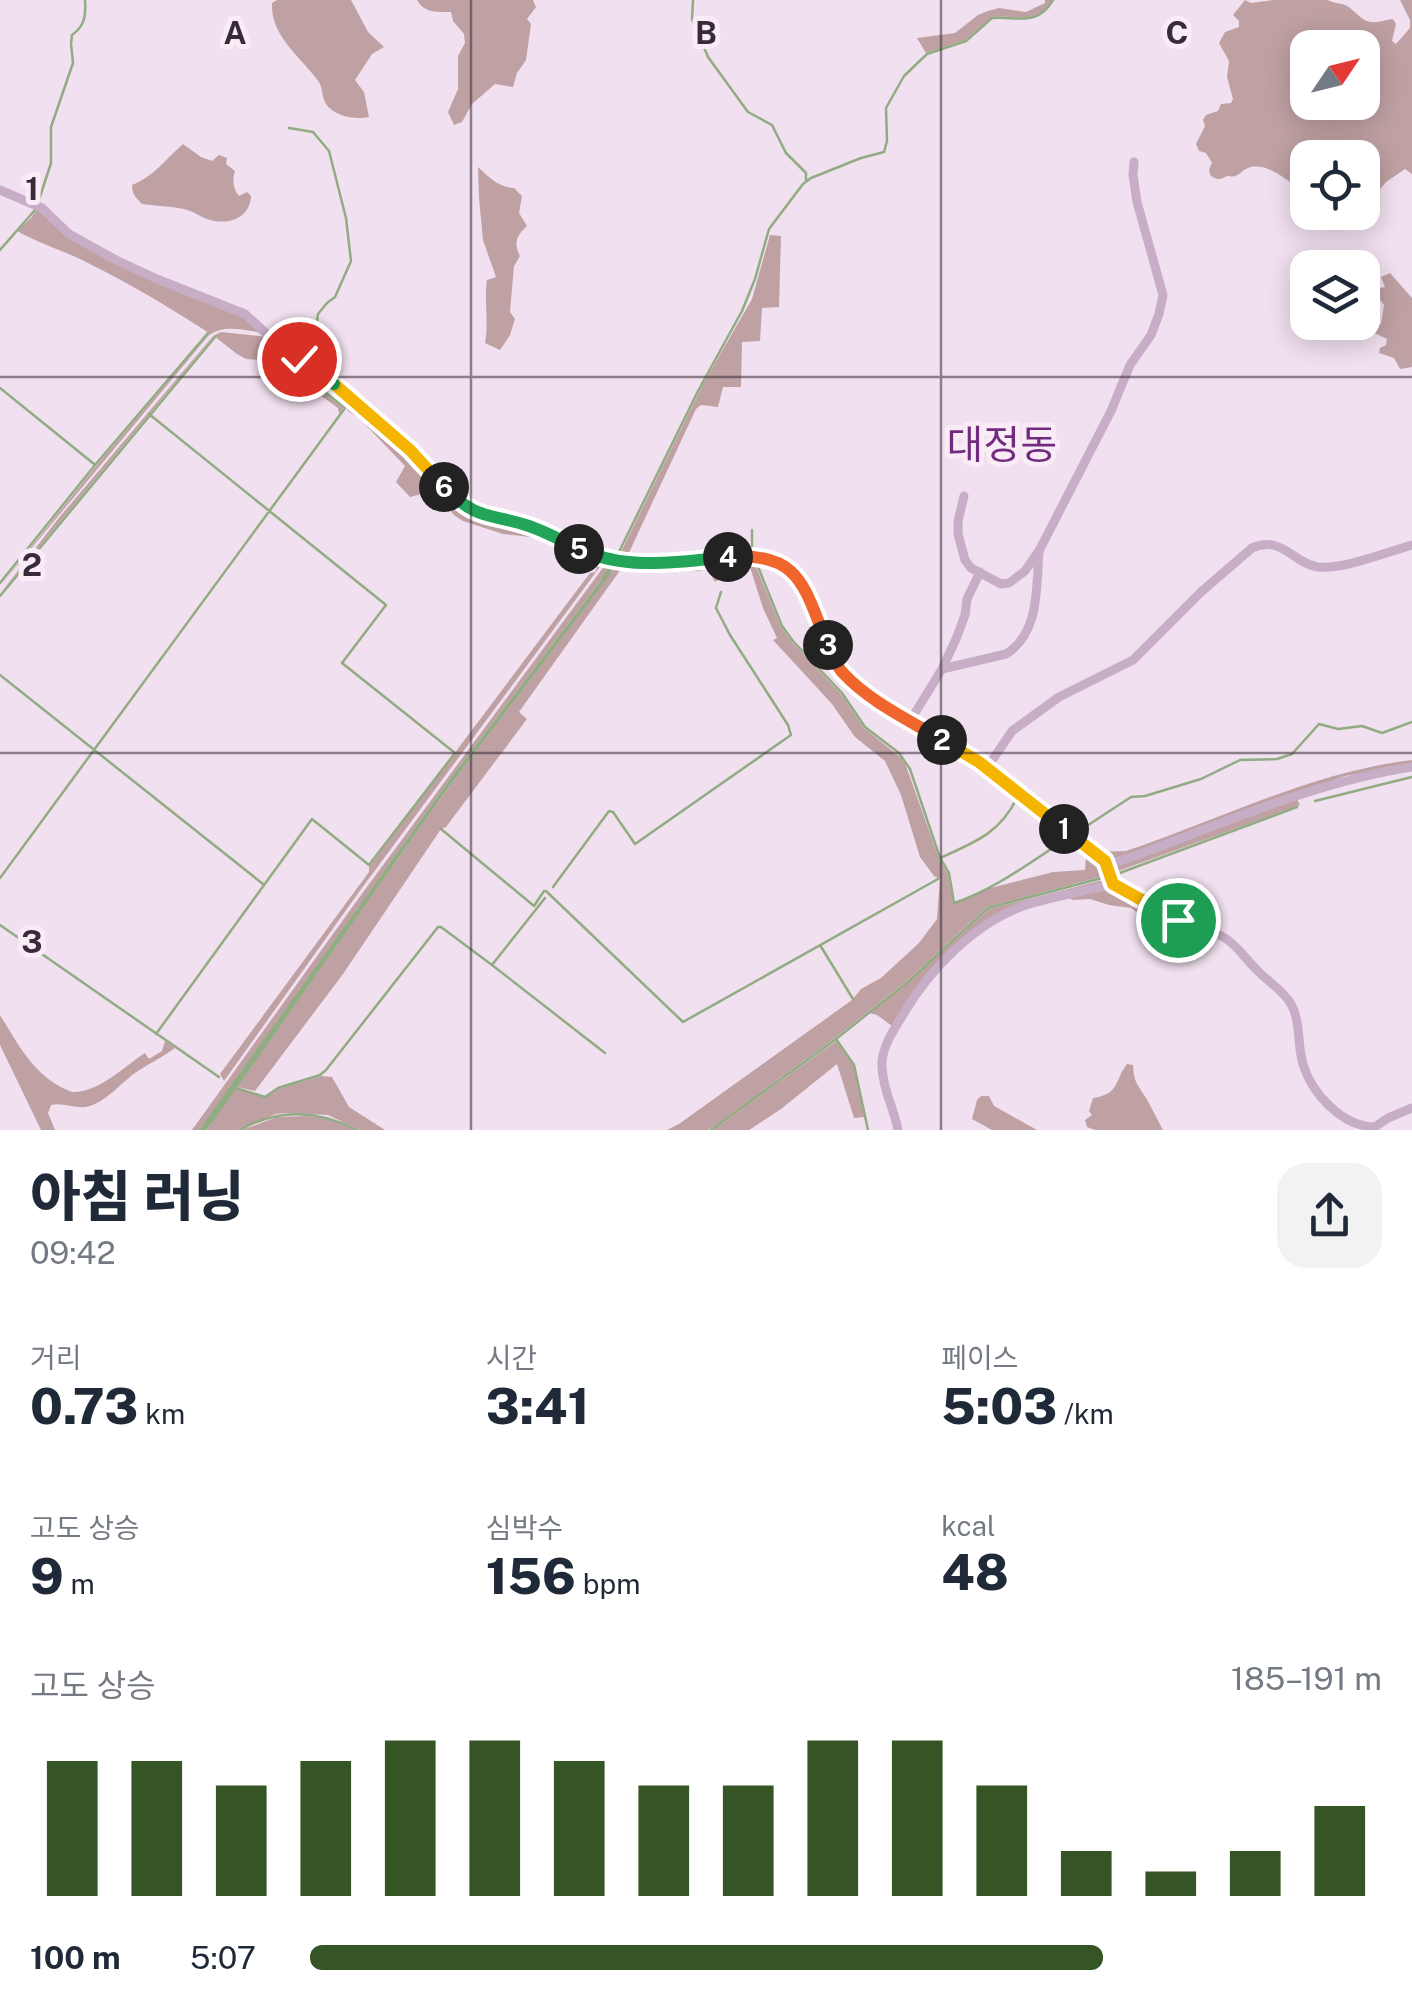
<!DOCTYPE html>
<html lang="ko">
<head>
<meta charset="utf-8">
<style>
  :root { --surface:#fff; --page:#f2f2f3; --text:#1f2937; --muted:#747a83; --accent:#355524 }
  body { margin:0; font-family:"Public Sans","Noto Sans KR",sans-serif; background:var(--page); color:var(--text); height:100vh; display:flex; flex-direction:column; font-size:38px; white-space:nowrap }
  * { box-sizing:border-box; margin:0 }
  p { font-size:32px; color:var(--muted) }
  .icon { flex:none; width:55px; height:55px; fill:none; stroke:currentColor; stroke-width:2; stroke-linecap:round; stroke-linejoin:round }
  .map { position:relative; height:1130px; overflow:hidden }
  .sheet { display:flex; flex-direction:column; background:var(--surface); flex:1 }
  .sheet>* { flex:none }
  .needle { width:65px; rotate:55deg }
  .controls { position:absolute; left:1290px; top:30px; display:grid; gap:20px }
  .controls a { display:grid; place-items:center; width:90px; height:90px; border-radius:20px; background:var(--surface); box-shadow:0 5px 25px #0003; font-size:50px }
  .pin { position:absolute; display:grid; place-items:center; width:85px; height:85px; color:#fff; margin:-42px; border:5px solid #fff; border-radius:50%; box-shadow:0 2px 10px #0007 }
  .km { position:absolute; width:50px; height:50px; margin:-25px; border-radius:50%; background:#222; color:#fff; font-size:28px; line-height:50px; text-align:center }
  .round { display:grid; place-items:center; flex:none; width:105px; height:105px; border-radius:30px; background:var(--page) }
  .overview { display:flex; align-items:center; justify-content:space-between; height:170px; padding:0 30px }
  h1 { font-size:55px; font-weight:800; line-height:75px }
  .figures { display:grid; grid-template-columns:repeat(3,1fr); gap:15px; height:170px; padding:10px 30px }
  .figures div { display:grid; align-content:center }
  .figures b { font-size:50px; font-weight:800 }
  .figures small { font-size:28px; font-weight:400 }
  .figures p { font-size:28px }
  .chart { height:280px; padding:20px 30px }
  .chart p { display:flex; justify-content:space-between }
  .chart svg { width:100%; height:180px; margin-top:10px; stroke:var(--accent); stroke-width:6 }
  ul { padding:0 30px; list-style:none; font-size:32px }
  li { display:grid; grid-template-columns:160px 120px 1fr; align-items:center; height:75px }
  li i { height:25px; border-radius:12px; background:var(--accent) }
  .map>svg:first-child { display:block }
  .green { fill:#bfa1a3; fill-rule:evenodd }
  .water { fill:#91ab82 }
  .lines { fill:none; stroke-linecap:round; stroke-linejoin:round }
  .stream { stroke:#91ab82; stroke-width:2.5 }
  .street { stroke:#c8adc7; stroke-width:9 }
  .split-1-casing { stroke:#fff; stroke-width:20 }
  .split-2-casing { stroke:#fff; stroke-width:20 }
  .split-3-casing { stroke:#fff; stroke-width:20 }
  .split-4-casing { stroke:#fff; stroke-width:20 }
  .split-5-casing { stroke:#fff; stroke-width:20 }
  .split-6-casing { stroke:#fff; stroke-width:20 }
  .split-7-casing { stroke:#fff; stroke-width:20 }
  .split-8-casing { stroke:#fff; stroke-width:20 }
  .split-1 { stroke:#f5b400; stroke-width:12 }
  .split-2 { stroke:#f5b400; stroke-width:12 }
  .split-3 { stroke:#f0652b; stroke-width:12 }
  .split-4 { stroke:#f0652b; stroke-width:12 }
  .split-5 { stroke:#22a559; stroke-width:12 }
  .split-6 { stroke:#22a559; stroke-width:12 }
  .split-7 { stroke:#f5b400; stroke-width:12 }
  .split-8 { stroke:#22a559; stroke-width:12 }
  .grid { fill:none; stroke:#362b37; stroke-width:2.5; stroke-opacity:0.55 }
  .labels { text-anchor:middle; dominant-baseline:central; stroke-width:10; stroke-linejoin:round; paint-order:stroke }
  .quarter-label { font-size:40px; fill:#712c7f; stroke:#f9ecf7 }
  .grid-label { font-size:32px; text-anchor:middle; font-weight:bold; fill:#362b37; stroke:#f9ecf7; stroke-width:10; stroke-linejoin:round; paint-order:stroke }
</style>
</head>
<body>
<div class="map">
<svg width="1412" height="1130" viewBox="0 0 1412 1130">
  <rect width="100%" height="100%" fill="#f1e0ef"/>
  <!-- green -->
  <path class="green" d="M 277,0 L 351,0 L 368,32 L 384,47 L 372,54 L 355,80 L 364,92 L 369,117 C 356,120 335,117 326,104 C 322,98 323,89 319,82 C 301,57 270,36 272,3 Z
    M 417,0 L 533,0 L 536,7 L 527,19 L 531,24 L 526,60 L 517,73 L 513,87 L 495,84 L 472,104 L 462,122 L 454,125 L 448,112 L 458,89 L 458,56 L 465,43 L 464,34 L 453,21 L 451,12 C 437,12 424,13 417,0 Z
    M 1045,0 L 1052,0 C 1037,26 1016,15 992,17 L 965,40 L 926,53 L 917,38 L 955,33 L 978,15 L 988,11 L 999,8 L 1026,12 L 1045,3 Z
    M 1245,0 L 1251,3 L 1273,0 L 1328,0 C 1333,3 1339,3 1345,5 C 1356,10 1362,24 1376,22 C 1382,22 1387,19 1393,19 L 1396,24 L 1392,41 L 1396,44 L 1410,28 L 1410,20 L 1400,0 L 1412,0 L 1412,174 L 1405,169 L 1386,182 L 1375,195 L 1363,186 L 1362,158 L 1308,158 L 1307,171 L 1304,172 L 1294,185 C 1282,176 1264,162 1248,168 C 1238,172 1240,178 1227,176 C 1220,180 1216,180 1210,175 L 1209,169 L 1212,163 L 1206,153 L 1199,151 L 1196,144 L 1205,126 L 1203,120 L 1206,115 L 1218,111 L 1221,104 L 1231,103 L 1233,99 L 1227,77 L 1229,61 L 1219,43 L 1225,32 L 1239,27 L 1239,21 L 1233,15 ZM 1308,48 L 1362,48 L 1362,102 L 1308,102 Z
    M 183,144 L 201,157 L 212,161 L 219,155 L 227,158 L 226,164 L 235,171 C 232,180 233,189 239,196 L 247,192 L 251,196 C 250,219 227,226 207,219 C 199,216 193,211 184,209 C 170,206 156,206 142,204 C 136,198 132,194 132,185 C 152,178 167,158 183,144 Z
    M 478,167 C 490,178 498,187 514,188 L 522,196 L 519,213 L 527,226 C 517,235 513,243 520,256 L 514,266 L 510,312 L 515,319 L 510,335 L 500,350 L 485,343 C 489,320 484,303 487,280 L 496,277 L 483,240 L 479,198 Z
    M 37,209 L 69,238 L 247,319 L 263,333 C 244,330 224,324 208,336 L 0,586 L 97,465 L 209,333 C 171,308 130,284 88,263 C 65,251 40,244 17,231 L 31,218 Z
    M 770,235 L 781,236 L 779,307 L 762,308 L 760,341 L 742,342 L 741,387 L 723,387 L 718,407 L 701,405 L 696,409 L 626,559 L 618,558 L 703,384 L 752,299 Z
    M 1390,273 L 1412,298 L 1412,367 L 1400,369 L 1394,358 L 1379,353 L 1380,348 L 1386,345 L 1387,339 L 1372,332 L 1374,326 L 1381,324 L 1384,305 L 1378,297 L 1380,288 L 1385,287 L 1381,277 Z
    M 221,332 L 268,337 L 289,353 L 287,359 L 288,365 L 343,408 L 339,414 L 338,408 L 284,369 L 277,371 L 259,360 L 246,359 L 237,354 L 214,336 L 0,594 L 58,519 L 213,336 Z
    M 291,356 L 369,417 L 461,507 L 521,526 L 601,561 L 602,564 L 359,892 L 224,1081 L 220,1074 L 369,872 L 369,867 L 590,573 L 595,572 L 599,564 L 541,536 L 539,538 L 503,534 L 463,521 L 454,515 L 439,497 L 430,492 L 410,497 L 396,482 L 405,466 L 359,418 L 348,411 L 346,405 L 291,363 Z
    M 752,557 L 781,627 L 792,642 L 841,694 L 864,728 L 904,760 L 939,859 L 948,874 L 953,903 L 986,889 L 1053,872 L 1085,870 L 1086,857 L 1069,839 L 1071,837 L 1101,862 L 1108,875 L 987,907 L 908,980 L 835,1038 L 716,1125 L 708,1130 L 667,1130 L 679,1124 L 852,1000 L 861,989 L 881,978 L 919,943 L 937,919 L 940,879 L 934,876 L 920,857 L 901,795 L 885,761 L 855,737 L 832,704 L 773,640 L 777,638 L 763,608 L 748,561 L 738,561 L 726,576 L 715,582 L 707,568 L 699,571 L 621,569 L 519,712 L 527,719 L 446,827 L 441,829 L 343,974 L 255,1091 L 237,1087 L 445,792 L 613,570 L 606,574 L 450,779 L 209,1117 L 199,1130 L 192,1130 L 361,895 L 605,565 Z
    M 1412,760 L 1412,764 L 1345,776 L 1128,856 L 1115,858 L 1097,852 L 1126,851 C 1221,819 1312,772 1412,760 Z
    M 1297,799 L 1300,805 L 1113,873 L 1115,866 Z
    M 1107,879 L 1107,881 L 1043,898 L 961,942 L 892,1026 L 877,1015 L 870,1013 L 910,981 L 989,909 Z
    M 1113,886 L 1186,925 L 1183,934 L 1192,938 L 1191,948 L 1186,950 L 1174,945 L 1174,934 L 1156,927 L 1143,925 L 1138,913 L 1131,908 L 1109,905 L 1090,899 L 1072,900 L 1068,896 Z
    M 0,1015 C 19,1046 36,1079 72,1092 C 99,1093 123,1067 145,1053 L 149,1059 L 162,1051 L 165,1041 L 175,1048 C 164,1056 152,1062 141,1069 C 124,1079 109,1100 90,1106 C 77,1110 64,1102 51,1105 L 48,1113 L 55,1130 L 41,1130 L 0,1045 Z
    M 836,1041 L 853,1065 L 865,1117 L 854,1118 L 837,1064 L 781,1109 L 749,1130 L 713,1130 Z
    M 1127,1064 L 1133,1065 C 1134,1083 1137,1083 1146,1098 C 1152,1108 1157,1119 1163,1130 L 1095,1130 L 1087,1127 L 1085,1120 L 1092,1115 L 1089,1111 L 1093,1098 C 1120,1094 1114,1081 1127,1064 Z
    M 321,1076 L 332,1077 L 349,1107 L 385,1130 L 360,1130 L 328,1115 L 286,1113 L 276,1114 L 237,1130 L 206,1130 L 236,1088 L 264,1098 L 278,1089 Z
    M 981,1096 L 989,1096 L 994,1106 L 1037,1130 L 992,1130 L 972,1119 L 977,1100 Z
    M 308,1116 L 328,1118 L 355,1130 L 242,1130 L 277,1117 Z"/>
  <!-- water -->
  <path class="water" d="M 608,568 L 613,569 L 609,576 L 445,792 L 217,1116 L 206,1130 L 199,1130 L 450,779 L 600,582 Z"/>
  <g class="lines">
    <!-- stream -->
    <path class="stream" d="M 693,0 L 692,19 L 708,57 L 748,112 L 772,125 L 786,153 L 806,173 L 806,180
      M 289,128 L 313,132 L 329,151 L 346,218 L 351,261 L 335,297 L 327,303 L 318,314 L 317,321 L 293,348
      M 38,203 L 51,163 L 51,127 L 73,63 L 71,43 L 72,35 C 85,26 86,15 85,0
      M 0,250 L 35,210
      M 0,388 L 94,464
      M 149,414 L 386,605 L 342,663 L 455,753 L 369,865 L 312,819 L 156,1034
      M 752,551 L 752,530
      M 617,556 L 698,391 L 742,311 L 755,279 L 769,229 L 803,184 L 811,178 L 861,158 L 884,152 L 887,141 L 886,108 L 904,76 L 927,54 L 966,41 L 992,18 C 1016,16 1038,27 1053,0
      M 756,562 L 782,626 L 793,641 L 842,693 L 865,727 L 899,753 L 910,769 L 940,858 L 949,873 L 954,903 C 994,890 1032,861 1068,838
      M 0,583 L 95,465 L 208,333
      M 0,596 L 215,337
      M 0,675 L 263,884
      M 1315,801 L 1412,777
      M 441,829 L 534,906 L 544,891 L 546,891 L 683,1022 L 938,879
      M 1076,833 L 1131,797 L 1145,796 L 1201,779 L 1240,760 L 1277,759 L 1292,754 L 1319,724 L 1338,729 L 1362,726 L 1382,733 L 1412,722
      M 940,858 C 975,842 999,834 1017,798
      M 1117,874 L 1297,807
      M 0,878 L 345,408 L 289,364 L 289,355
      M 553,887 L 609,811 L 613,812 L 635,844 L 791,735 L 788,725 L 730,635 L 716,608 L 721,592
      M 0,925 L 219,1077
      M 820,945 L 853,999
      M 492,965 L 605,1053
      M 836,1039 L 854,1065 L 868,1130
      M 236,1088 L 265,1097 L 278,1088 L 320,1075 L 326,1070 L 438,927 L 441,927 L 492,965 L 545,898
      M 240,1130 C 278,1108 319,1110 357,1130
      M 711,1130 L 836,1039 L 909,981 L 988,908 L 1106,877"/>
    <!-- street -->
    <path class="street" d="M 0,190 L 42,208 L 69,234 L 116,260 L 157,279 L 245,314 L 268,335 L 342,390 L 409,450 L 460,502 L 470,510 L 482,515 L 533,527 L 596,557 L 612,561 L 674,563 L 723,557 L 753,556 L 786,567 L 803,584 L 837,664 L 848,677 L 874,698 L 979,762 L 1105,861 L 1112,863 L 1132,857 C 1224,823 1315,782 1412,767
      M 964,496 L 958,521 L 958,534 L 965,560 L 971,568 L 1001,584 L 1009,583 L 1025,571 L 1040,549 L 1111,411 L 1130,365 L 1151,335 L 1159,314 L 1163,295 L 1137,202 L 1133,175 L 1134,162
      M 942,669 L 1006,654 C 1040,633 1036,587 1039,552
      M 910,721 L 942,669 L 956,639 L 965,615 L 967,599 L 980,572
      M 987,768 L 1012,731 L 1059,697 L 1133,660 L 1201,592 L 1252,548 C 1283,535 1292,563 1318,567 C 1342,570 1387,552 1412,545
      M 1105,861 L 1113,884 C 1135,897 1158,911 1182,921 C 1196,927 1212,930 1225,938 C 1239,947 1246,960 1258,971 C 1268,982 1283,990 1291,1004 C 1301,1022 1297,1045 1303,1064 C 1312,1094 1342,1126 1374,1127
      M 1373,1128 L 1388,1118 L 1412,1108
      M 898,1130 C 894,1109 881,1085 882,1062 C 883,1045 895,1028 904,1013 C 930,969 974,924 1023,906 C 1052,896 1083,892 1113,884"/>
  </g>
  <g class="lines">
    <defs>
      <path id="split-1" d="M 1064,829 L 1105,861 L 1113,884 L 1178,920"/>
      <path id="split-2" d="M 942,740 L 979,762 L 1064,829"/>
      <path id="split-3" d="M 828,645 C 833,655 836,666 843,673 C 870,702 909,720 942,740"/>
      <path id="split-4" d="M 728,557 C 802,551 804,589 828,645"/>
      <path id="split-5" d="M 579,549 C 626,571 678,562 728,557"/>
      <path id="split-6" d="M 444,487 C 479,522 487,512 529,526 C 546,532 563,541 579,549"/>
      <path id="split-7" d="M 334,384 L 410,450 L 444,487"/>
      <path id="split-8" d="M 299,359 L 334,384"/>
    </defs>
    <!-- split-1 casing -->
    <use href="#split-1" class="split-1-casing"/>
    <!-- split-2 casing -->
    <use href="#split-2" class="split-2-casing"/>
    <!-- split-3 casing -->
    <use href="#split-3" class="split-3-casing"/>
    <!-- split-4 casing -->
    <use href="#split-4" class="split-4-casing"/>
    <!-- split-5 casing -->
    <use href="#split-5" class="split-5-casing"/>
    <!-- split-6 casing -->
    <use href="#split-6" class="split-6-casing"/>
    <!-- split-7 casing -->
    <use href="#split-7" class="split-7-casing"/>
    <!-- split-8 casing -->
    <use href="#split-8" class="split-8-casing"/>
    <!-- split-1 -->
    <use href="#split-1" class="split-1"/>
    <!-- split-2 -->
    <use href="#split-2" class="split-2"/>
    <!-- split-3 -->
    <use href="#split-3" class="split-3"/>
    <!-- split-4 -->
    <use href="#split-4" class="split-4"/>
    <!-- split-5 -->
    <use href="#split-5" class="split-5"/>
    <!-- split-6 -->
    <use href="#split-6" class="split-6"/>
    <!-- split-7 -->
    <use href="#split-7" class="split-7"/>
    <!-- split-8 -->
    <use href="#split-8" class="split-8"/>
  </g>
  <!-- grid -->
  <path class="grid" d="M 471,0 L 471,1130M 941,0 L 941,1130M 0,377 L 1412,377M 0,753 L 1412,753"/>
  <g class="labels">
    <!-- quarter labels -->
    <g class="quarter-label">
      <text x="1002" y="444">대정동</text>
    </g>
  </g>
  <g class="grid-label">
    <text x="235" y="44">A</text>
    <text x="706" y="44">B</text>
    <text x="1177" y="44">C</text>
    <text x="32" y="200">1</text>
    <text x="32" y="576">2</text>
    <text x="32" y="953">3</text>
  </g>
</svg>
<div class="controls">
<a><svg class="needle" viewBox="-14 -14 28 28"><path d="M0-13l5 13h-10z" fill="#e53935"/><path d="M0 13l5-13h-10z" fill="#747a83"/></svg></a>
<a><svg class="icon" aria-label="locate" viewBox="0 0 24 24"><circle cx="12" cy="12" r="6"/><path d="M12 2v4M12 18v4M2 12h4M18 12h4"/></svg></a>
<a><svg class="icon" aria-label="layers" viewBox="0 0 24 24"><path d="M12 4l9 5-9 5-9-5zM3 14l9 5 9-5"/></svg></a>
</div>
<div class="pin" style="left:1178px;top:920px;background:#1e9e55"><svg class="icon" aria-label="arrive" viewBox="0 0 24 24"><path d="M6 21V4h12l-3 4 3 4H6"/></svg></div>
<div class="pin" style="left:299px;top:359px;background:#d93025"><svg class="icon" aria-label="check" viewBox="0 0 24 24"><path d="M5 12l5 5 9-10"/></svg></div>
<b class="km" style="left:1064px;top:829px">1</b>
<b class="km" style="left:942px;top:740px">2</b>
<b class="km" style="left:828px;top:645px">3</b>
<b class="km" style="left:728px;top:557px">4</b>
<b class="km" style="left:579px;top:549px">5</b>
<b class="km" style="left:444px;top:487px">6</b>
</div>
<section class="sheet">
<div class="overview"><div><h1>아침 러닝</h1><p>09:42</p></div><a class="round"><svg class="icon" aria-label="share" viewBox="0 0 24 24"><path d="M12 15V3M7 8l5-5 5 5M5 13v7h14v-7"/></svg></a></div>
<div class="figures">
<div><p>거리</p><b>0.73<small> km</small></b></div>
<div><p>시간</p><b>3:41</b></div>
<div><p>페이스</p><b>5:03<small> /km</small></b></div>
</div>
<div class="figures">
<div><p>고도 상승</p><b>9<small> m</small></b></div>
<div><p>심박수</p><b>156<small> bpm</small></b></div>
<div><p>kcal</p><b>48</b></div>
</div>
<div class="chart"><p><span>고도 상승</span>185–191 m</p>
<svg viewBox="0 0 160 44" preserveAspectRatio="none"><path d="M5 44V11M15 44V11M25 44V17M35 44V11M45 44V6M55 44V6M65 44V11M75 44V17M85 44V17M95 44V6M105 44V6M115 44V17M125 44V33M135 44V38M145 44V33M155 44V22"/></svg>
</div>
<ul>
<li><b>100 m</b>5:07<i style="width:74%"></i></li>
</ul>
</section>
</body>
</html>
